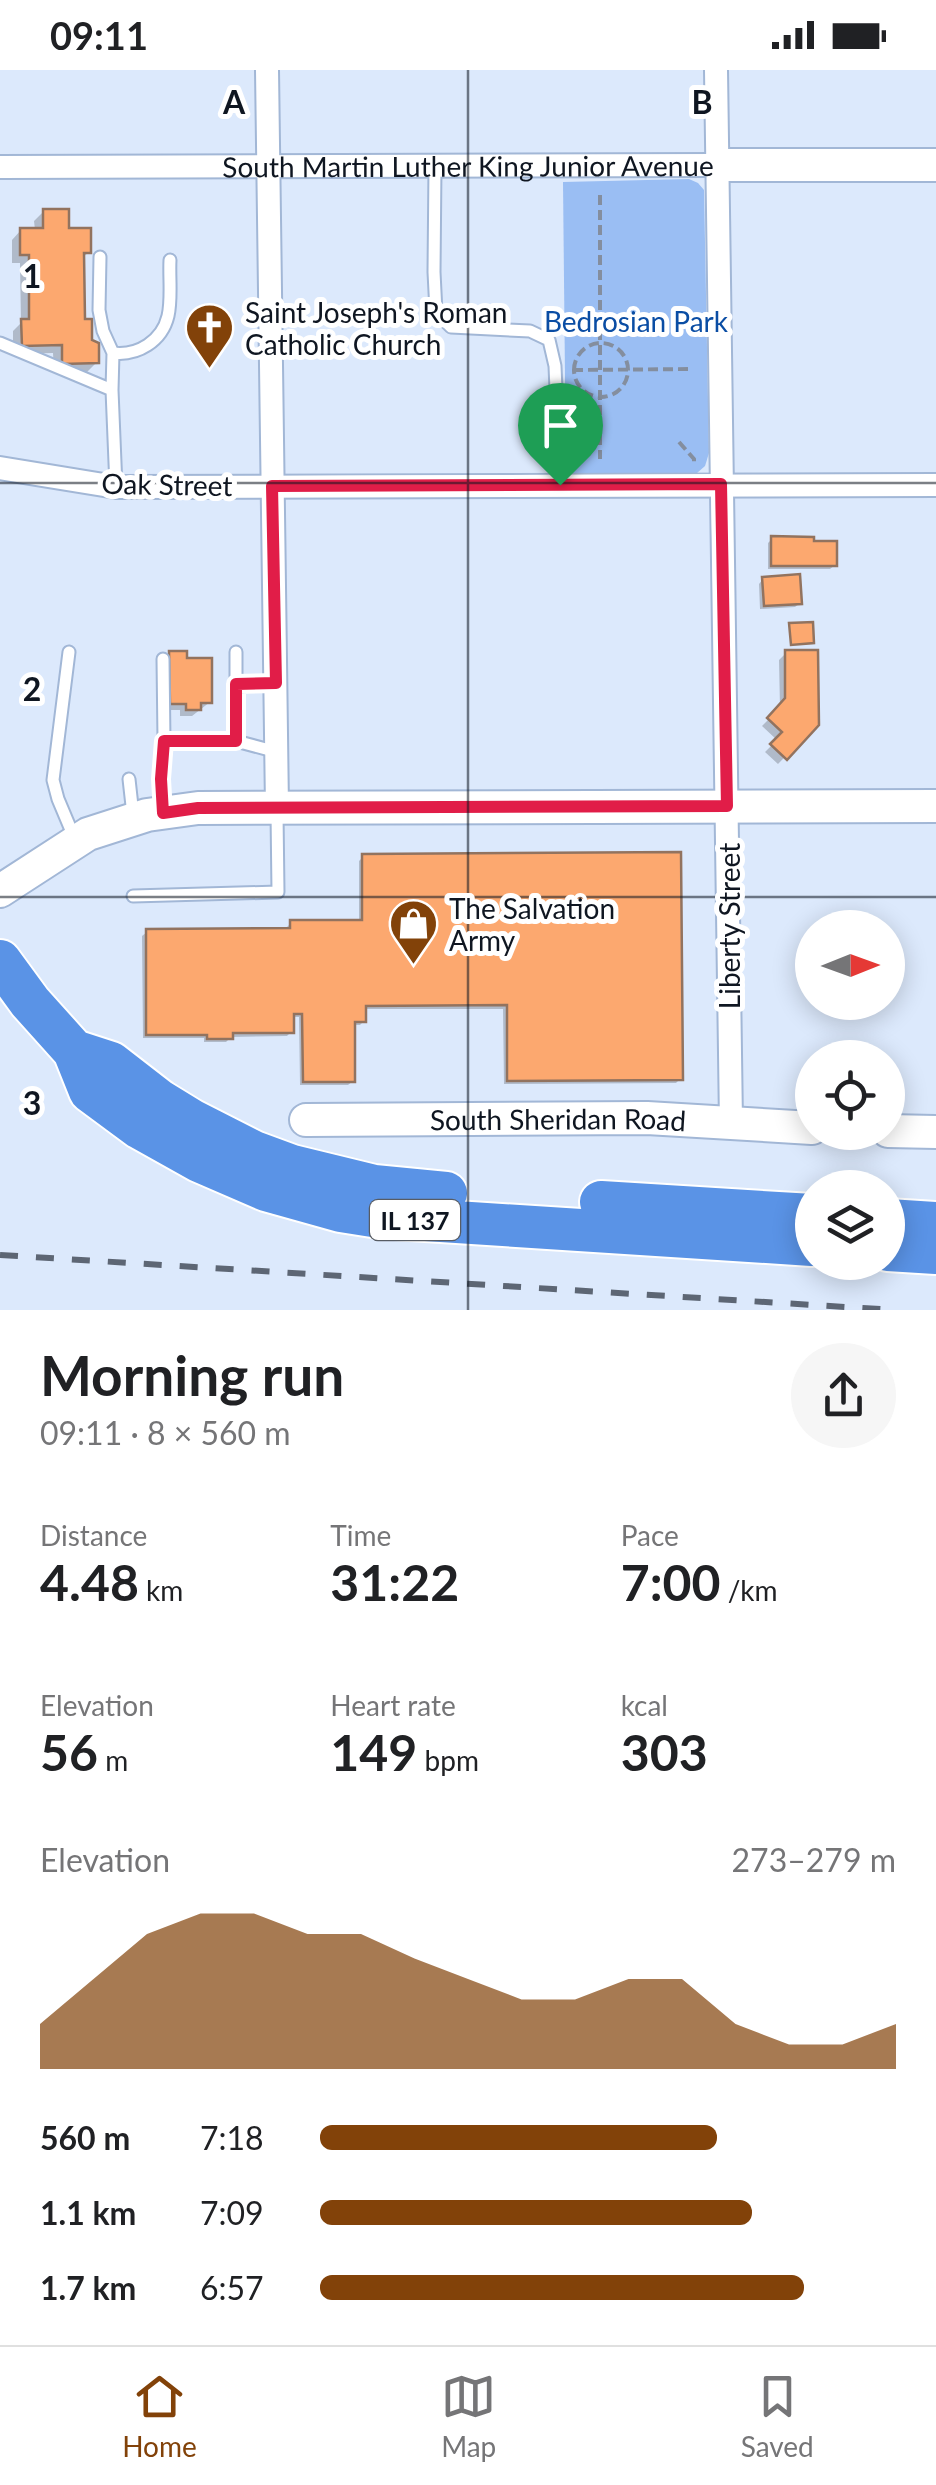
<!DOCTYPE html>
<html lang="en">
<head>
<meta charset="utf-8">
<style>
  :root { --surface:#fff; --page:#f6f6f6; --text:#202124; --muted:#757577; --line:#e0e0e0; --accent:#824209 }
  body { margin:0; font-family:Lato,sans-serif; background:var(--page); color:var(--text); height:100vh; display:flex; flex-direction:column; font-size:38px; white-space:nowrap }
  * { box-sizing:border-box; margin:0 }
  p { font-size:32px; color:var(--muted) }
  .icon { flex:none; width:55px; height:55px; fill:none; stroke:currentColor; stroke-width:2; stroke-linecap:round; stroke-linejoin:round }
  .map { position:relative; height:1240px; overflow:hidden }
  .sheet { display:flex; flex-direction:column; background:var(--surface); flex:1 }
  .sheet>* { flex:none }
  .needle { width:65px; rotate:89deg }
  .controls { position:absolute; left:795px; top:840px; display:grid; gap:20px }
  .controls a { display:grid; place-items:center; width:110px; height:110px; border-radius:50%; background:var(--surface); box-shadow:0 5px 25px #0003; font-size:50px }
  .pin { position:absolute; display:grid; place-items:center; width:85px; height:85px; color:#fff; margin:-102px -42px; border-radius:50% 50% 50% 0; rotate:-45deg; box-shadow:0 0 10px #0007 }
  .pin .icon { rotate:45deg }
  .round { display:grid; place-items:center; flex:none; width:105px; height:105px; border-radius:52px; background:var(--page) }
  .overview { display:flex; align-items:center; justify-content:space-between; height:170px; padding:0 40px }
  h1 { font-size:55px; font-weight:700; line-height:75px }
  .metrics { display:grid; grid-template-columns:repeat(3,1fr); gap:15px; height:170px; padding:10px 40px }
  .metrics div { display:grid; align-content:center }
  .metrics b { font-size:50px; font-weight:700 }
  .metrics small { font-size:28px; font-weight:400 }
  .metrics p { font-size:28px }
  .chart { height:280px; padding:20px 40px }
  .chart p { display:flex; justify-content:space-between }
  .chart svg { width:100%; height:180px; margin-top:10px; fill:var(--accent); opacity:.7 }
  ul { padding:0 40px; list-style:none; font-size:32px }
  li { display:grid; grid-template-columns:160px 120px 1fr; align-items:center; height:75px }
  li i { height:25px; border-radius:12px; background:var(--accent) }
  .status { display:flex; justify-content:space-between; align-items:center; height:70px; padding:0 50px; background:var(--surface); direction:ltr }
  .status svg { height:28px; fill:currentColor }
  .tabs { display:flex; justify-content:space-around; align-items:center; height:140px; border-top:2px solid var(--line); background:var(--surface); font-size:28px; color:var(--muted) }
  .tabs a { display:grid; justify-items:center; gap:5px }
  .tabs .active { color:var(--accent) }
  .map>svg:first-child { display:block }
  .green { fill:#9abef3 }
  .shadow { fill:#0003 }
  .building { fill:#fca86f; stroke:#92735f; stroke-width:2.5 }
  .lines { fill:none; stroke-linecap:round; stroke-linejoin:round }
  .lane-casing { stroke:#a2b7d6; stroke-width:15 }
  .street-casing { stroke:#a2b7d6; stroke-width:26 }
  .secondary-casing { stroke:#a2b7d6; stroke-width:36 }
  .highway-casing { stroke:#fff; stroke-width:46 }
  .path { stroke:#848e9e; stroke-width:4; stroke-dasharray:10 5; stroke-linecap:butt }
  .lane { stroke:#fff; stroke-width:11 }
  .street { stroke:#fff; stroke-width:22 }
  .secondary { stroke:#fff; stroke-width:32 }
  .highway { stroke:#5a93e6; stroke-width:42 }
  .rail { stroke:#5d6674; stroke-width:6; stroke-dasharray:18 18; stroke-linecap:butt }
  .route-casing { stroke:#fff; stroke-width:20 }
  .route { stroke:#e11d48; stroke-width:12 }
  .grid { fill:none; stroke:#0f1621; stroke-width:2.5; stroke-opacity:0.55 }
  .labels { text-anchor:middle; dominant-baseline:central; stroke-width:10; stroke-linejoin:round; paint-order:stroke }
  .shield { fill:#fff; stroke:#575c64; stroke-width:2.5 }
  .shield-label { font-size:25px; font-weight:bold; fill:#0f1621 }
  .street-label { font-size:28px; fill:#0f1621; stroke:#fff }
  .poi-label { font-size:28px; fill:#0f1621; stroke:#fff; text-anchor:start }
  .park-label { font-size:28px; fill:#0a4da4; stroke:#fff }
  .grid-label { font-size:32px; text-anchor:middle; font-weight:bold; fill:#0f1621; stroke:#fff; stroke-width:10; stroke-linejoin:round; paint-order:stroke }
</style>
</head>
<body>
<div class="status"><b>09:11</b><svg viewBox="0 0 49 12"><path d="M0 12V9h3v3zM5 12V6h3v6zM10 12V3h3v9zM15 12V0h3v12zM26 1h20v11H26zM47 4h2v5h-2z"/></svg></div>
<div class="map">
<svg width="936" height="1240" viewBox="0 0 936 1240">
  <rect width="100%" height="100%" fill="#dce9fc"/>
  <!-- green -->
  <path class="green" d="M 689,109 L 698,113 L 704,120 L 709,383 L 705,396 L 697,403 L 566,404 L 563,112 Z"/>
  <!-- shadow -->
  <path class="shadow" d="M 44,141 L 89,182 L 81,189 L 82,252 L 97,292 L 87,302 L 54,302 L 53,283 L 13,284 L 13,261 L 21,253 L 20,193 L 12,193 L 12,170 L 21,160 L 35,160 L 34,151 Z
    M 772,469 L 835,495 L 830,499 L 768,499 L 768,473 Z
    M 763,509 L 800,533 L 795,537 L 760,539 L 759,514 Z
    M 786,583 L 817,654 L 778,694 L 765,682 L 777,670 L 762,656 L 780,638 L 779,590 Z
    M 170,584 L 210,632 L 192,646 L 180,646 L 180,640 L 164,640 L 163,591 Z
    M 363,787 L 680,1009 L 676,1013 L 504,1014 L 503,939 L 364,939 L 364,951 L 360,955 L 352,955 L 353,1011 L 348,1015 L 300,1015 L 299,947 L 291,947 L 291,962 L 287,966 L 231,967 L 226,972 L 204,972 L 204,968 L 143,968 L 142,866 L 147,862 L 287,861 L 287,857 L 291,853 L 359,852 L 359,791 Z"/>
  <!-- building -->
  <path class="building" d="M 43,139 L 69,139 L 69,158 L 91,158 L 91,183 L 84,183 L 85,249 L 92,249 L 92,270 L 99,273 L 99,293 L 62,294 L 62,275 L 22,276 L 21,249 L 29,249 L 29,185 L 20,185 L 20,158 L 43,158 Z
    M 572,348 L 586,348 L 586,364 L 572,364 Z
    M 771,466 L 814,467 L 814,471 L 837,471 L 837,496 L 771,496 Z
    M 800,504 L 802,534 L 764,536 L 762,507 Z
    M 813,552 L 814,573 L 791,575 L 789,553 Z
    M 785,580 L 818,580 L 819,655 L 787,690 L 770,674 L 782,662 L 767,648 L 785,628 Z
    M 169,581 L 187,581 L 187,588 L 212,588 L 212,633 L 201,633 L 201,640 L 186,640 L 186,634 L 170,634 Z
    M 681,782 L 683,1010 L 507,1011 L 507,935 L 366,936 L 366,952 L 355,952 L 355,1012 L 303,1012 L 302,944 L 294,944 L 294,963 L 233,963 L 233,969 L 207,969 L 207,965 L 146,965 L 146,859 L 290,858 L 290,850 L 362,850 L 362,784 Z"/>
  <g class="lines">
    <defs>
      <path id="lane" d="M 435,97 L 434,202 L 436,242 L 451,257 L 530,261 L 549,270 L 555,296 L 560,415
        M 100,187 L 99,240 L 103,261 L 113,283 L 112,320 L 116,417
        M 0,273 L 112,320
        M 113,283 C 138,286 162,271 168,246 C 172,229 169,207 170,190
        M 69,582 L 53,710 L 58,729 L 74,767
        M 236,614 L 276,613
        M 164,671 L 236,671 L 236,582
        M 236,671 L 277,682
        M 129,709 L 133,745
        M 163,739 L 161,709 L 164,671 L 163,589
        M 133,826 L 278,822 L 277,743"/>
      <g id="street">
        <path d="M 267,0 L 277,738"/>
        <path d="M 716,0 L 731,1053"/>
        <path id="s1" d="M 0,97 L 718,95"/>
        <path d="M 0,398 L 116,417 L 936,415"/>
      </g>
      <g id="secondary">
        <path d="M 718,95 L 936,95"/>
        <path d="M 0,821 L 88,764 L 147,745 L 198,738 L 936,736"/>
        <path id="s2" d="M 306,1050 L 647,1048 L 812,1058"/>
        <path d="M 888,1061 L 936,1062"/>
      </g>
      <path id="highway" d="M 0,891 L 30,932 L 74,981 L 90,1021 L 140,1058 L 199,1091 L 266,1120 L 341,1141 L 379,1147 L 812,1175
        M 74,981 L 111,993 L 160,1031 L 191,1050 L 254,1082 L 292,1096 L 374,1116 L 446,1123
        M 601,1132 L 812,1145
        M 888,1150 L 936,1153
        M 888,1180 L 936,1183"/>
    </defs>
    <!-- lane casing -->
    <use href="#lane" class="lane-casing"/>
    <!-- street casing -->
    <use href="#street" class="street-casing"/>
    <!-- secondary casing -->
    <use href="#secondary" class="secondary-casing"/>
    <!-- highway casing -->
    <use href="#highway" class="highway-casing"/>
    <!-- path -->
    <path class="path" d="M 600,125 L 600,389
      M574 300a27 27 0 1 1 54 0a27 27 0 1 1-54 0Z
      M 573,300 L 693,299
      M 679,372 L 694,389 L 694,396"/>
    <!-- lane -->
    <use href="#lane" class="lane"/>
    <!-- street -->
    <use href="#street" class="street"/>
    <!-- secondary -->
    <use href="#secondary" class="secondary"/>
    <!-- highway -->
    <use href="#highway" class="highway"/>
    <!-- rail -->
    <path class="rail" d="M 0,1185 L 895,1240"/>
  </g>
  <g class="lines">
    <defs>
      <path id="route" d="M 721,414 L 727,736 L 198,738 L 163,743 L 161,709 L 164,671 L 236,671 L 236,614 L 276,613 L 272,416 Z"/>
    </defs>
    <!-- route casing -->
    <use href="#route" class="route-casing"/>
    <!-- route -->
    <use href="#route" class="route"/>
  </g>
  <!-- grid -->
  <path class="grid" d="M 468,0 L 468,1240M 0,413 L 936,413M 0,827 L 936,827"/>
  <!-- icons -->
  <defs>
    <symbol id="church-pin" viewBox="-11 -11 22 30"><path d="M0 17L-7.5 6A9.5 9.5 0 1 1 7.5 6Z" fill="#824209" stroke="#fff"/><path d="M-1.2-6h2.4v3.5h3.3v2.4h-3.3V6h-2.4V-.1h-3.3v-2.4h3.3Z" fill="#fff"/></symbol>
    <symbol id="shop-pin" viewBox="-11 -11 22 30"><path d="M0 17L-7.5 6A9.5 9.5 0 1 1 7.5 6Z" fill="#824209" stroke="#fff"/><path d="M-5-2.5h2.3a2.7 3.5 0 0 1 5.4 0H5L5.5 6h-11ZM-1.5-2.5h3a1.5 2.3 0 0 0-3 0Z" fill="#fff"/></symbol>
  </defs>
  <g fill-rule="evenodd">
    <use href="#church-pin" x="182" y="230" width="55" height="75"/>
    <use href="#shop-pin" x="386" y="826" width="55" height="75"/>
  </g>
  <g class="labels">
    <!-- shield labels -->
    <rect class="shield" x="370" y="1130" width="90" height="40" rx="8"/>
    <g class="shield-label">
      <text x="415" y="1150">IL 137</text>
    </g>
    <!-- street labels -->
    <g class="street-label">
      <text stroke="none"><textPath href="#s1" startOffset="468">South Martin Luther King Junior Avenue</textPath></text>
      <text transform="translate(167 414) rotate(1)">Oak Street</text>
      <text transform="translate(729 856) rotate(-90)">Liberty Street</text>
      <text stroke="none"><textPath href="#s2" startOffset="252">South Sheridan Road</textPath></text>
    </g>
    <!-- poi labels -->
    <g class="poi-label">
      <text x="245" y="242">Saint Joseph's Roman<tspan x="245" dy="32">Catholic Church</tspan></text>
      <text x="449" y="838">The Salvation<tspan x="449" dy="32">Army</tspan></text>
    </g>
    <!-- park labels -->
    <g class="park-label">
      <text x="636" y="251">Bedrosian Park</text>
    </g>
  </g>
  <g class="grid-label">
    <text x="234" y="44">A</text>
    <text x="702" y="44">B</text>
    <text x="32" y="218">1</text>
    <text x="32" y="631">2</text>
    <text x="32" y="1045">3</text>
  </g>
</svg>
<div class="controls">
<a><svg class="needle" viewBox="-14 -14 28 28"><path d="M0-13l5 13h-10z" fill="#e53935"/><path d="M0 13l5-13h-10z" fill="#757577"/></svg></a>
<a><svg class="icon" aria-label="locate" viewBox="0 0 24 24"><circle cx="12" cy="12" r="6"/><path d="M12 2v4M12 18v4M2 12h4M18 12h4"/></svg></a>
<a><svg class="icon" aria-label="layers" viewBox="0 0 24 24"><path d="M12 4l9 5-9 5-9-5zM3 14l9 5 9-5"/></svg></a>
</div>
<div class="pin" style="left:560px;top:415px;background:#1e9e55"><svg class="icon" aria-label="arrive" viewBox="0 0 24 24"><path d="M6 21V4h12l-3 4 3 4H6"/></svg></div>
</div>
<section class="sheet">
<div class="overview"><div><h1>Morning run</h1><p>09:11 · 8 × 560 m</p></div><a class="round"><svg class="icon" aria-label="share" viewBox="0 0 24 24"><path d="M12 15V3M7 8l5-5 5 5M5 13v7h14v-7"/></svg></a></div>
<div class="metrics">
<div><p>Distance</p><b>4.48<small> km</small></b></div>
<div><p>Time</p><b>31:22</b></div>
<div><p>Pace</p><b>7:00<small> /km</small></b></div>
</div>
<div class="metrics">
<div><p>Elevation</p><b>56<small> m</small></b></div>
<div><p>Heart rate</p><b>149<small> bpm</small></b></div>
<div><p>kcal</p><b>303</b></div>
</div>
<div class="chart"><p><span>Elevation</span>273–279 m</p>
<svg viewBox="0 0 160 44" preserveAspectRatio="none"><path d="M0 44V33L10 22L20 11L30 6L40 6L50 11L60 11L70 17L80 22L90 27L100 27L110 22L120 22L130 33L140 38L150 38L160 33V44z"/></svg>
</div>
<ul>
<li><b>560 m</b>7:18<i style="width:69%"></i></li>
<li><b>1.1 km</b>7:09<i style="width:75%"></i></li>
<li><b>1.7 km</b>6:57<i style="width:84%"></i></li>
</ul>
</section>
<nav class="tabs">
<a class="active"><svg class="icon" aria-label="home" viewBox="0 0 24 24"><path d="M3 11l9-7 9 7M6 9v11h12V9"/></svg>Home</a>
<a><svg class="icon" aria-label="map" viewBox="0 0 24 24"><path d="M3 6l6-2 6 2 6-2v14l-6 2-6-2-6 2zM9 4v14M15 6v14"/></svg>Map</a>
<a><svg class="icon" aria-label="saved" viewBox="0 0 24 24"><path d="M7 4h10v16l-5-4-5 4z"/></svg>Saved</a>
</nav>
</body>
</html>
